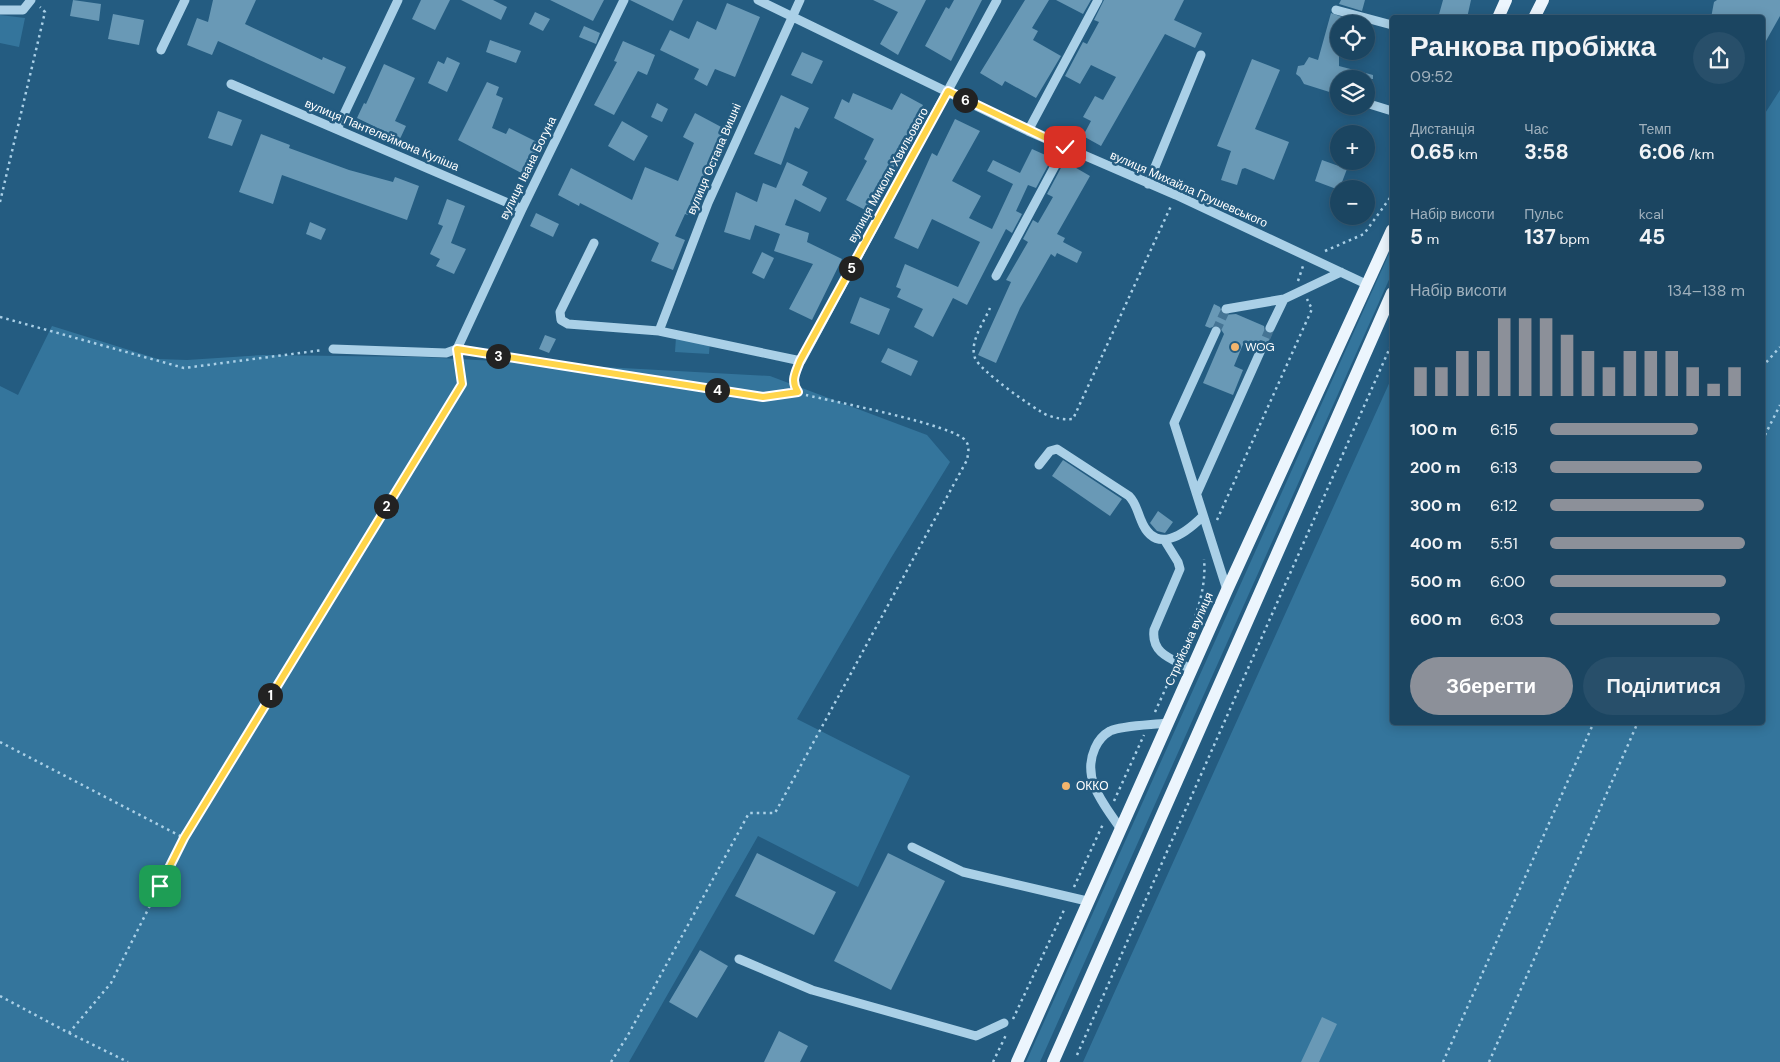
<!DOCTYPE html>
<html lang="uk">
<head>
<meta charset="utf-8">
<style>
  :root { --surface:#1b4561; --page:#284f6a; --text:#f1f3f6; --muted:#a0b1bd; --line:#395d76; --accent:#8c9099 }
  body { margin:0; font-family:"DM Sans",sans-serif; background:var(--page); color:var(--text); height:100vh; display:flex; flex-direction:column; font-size:19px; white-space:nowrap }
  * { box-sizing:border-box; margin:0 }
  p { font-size:16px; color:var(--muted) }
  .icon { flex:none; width:28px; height:28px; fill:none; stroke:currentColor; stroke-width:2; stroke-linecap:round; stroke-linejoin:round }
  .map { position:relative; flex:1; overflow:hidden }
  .sheet { position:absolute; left:1390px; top:15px; width:375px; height:710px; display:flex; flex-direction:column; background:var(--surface); border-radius:5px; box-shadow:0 2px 12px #0003,0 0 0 1px var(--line) }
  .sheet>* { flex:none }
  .controls { position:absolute; left:1330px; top:15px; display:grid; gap:10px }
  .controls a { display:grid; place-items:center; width:45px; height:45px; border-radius:50%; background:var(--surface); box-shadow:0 2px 12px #0003,0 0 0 1px var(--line); font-size:25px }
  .pin { position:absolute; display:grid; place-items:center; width:42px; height:42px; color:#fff; margin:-21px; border-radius:10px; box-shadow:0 2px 8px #0006 }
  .km { position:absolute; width:25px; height:25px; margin:-12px; border-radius:50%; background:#222; color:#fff; font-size:14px; line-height:25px; text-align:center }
  .round { display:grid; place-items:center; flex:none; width:52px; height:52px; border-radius:26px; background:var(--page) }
  .overview { display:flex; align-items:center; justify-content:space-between; height:85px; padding:0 20px }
  h1 { font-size:28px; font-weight:700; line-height:38px }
  .figures { display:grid; grid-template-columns:repeat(3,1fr); gap:8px; height:85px; padding:5px 20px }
  .figures div { display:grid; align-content:center }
  .figures b { font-size:21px; font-weight:700 }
  .figures small { font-size:14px; font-weight:400 }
  .figures p { font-size:14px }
  .chart { height:140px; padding:10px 20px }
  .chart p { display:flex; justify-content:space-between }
  .chart svg { width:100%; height:90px; margin-top:5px; stroke:var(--accent); stroke-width:6 }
  .primary-button { display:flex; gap:10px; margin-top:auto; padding:10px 20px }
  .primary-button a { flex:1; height:58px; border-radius:30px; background:var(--accent); color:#fff; font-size:20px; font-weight:700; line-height:58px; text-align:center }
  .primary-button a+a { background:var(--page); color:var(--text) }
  ul { padding:0 20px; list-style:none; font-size:16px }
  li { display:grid; grid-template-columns:80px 60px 1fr; align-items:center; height:38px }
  li i { height:12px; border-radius:6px; background:var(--accent) }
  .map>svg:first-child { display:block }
  .green { fill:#34759c }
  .building { fill:#6999b6 }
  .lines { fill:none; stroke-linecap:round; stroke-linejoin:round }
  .minor-tunnel { stroke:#457494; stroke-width:9; stroke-dasharray:9 4.5; stroke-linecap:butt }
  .path { stroke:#aad0e7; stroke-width:2.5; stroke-dasharray:2.5 4; stroke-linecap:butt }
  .minor { stroke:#aad0e7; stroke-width:9 }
  .major { stroke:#ecf5fd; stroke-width:12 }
  .route-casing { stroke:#fff; stroke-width:10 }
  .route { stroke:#ffd54a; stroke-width:6 }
  .poi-dot { fill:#f2b56d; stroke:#245c81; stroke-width:2 }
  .labels { text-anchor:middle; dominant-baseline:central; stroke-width:5; stroke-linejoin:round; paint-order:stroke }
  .street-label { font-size:12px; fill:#fff; stroke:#245c81 }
  .poi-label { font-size:12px; fill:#fff; stroke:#245c81; text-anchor:start }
</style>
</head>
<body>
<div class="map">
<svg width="1780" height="1062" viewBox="0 0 1780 1062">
  <rect width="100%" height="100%" fill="#245c81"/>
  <!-- green -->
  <path class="green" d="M 0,15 L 25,18 L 19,47 L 0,43 Z
    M 1780,90 L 1780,1062 L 1083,1062 L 1392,377 L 1392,722 L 1762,722 L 1762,118 Z
    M 1392,247 L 1392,273 L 1040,1062 L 1026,1062 Z
    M 52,326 L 158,359 L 187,360 L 263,355 L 421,357 L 770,376 L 927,435 L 950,462 L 891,558 L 797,719 L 910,776 L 858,887 L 758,836 L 629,1062 L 0,1062 L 0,386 L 18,395 Z
    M 676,337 L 710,341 L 709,354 L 675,352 Z"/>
  <!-- building -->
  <path class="building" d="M 73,0 L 101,4 L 99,21 L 70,16 Z
    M 213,0 L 256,0 L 245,24 L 322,60 L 323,57 L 346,67 L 334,94 L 218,41 L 212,55 L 187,45 L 197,18 L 208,22 Z
    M 421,0 L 450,0 L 435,30 L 412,19 Z
    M 461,0 L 493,0 L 507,7 L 501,20 Z
    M 550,0 L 604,0 L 593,21 Z
    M 630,0 L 683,0 L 673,21 Z
    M 873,0 L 926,0 L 898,55 L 880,44 L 898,12 Z
    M 954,0 L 982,0 L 951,61 L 925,46 L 946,7 L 949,9 Z
    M 1025,0 L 1049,0 L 1032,28 L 1038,31 L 1033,40 L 1061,56 L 1036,98 L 1005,81 L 1002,86 L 980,73 Z
    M 1056,0 L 1091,0 L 1083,14 Z
    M 1104,0 L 1184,0 L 1174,20 L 1202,33 L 1195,48 L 1165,34 L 1101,146 L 1083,136 L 1091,121 L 1083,117 L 1095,96 L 1103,100 L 1116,77 L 1091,65 L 1080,84 L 1065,76 L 1083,42 L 1087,44 L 1099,22 L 1094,20 Z
    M 1341,0 L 1365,0 L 1362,11 L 1339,4 Z
    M 1443,0 L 1471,0 L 1467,18 L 1438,18 Z
    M 1717,0 L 1780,0 L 1780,16 L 1762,48 L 1762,18 L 1711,18 L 1714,2 Z
    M 727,3 L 760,17 L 735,77 L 715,69 L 707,86 L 694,79 L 699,69 L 660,50 L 670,30 L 689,39 L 697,21 L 716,30 Z
    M 535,12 L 550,19 L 543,31 L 529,24 Z
    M 1331,13 L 1359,23 L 1339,24 L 1339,66 L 1373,75 L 1373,79 L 1339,79 L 1339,95 L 1304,84 L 1300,77 L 1296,74 L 1298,66 L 1304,65 L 1309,57 L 1318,60 Z
    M 113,14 L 144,20 L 139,45 L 108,39 Z
    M 584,26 L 600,33 L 596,44 L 579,37 Z
    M 490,40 L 521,51 L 516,63 L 486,52 Z
    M 623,41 L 655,55 L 647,75 L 638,71 L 614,115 L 594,105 L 617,62 L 614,61 Z
    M 802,52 L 823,61 L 812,84 L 791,75 Z
    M 447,57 L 460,63 L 447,92 L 428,83 L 438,61 L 444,64 Z
    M 1252,59 L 1280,70 L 1255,129 L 1289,142 L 1274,180 L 1245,168 L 1242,169 L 1237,185 L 1221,180 L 1231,151 L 1217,146 Z
    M 384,64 L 415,78 L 395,121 L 406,126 L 399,141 L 387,135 L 388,133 L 357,118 L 364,103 L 366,104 Z
    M 487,82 L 499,87 L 496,95 L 503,98 L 492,128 L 506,134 L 509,128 L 545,146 L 529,177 L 458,140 Z
    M 853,93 L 892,110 L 901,93 L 923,105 L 900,148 L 903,149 L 891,172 L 869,212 L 846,200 L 867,161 L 864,159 L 874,139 L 834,118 L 842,99 L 849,103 Z
    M 781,95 L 809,108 L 799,129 L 795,127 L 781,165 L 754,154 Z
    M 657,103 L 668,109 L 662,122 L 651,117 Z
    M 218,111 L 242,120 L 232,146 L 208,138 Z
    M 695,113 L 725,129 L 706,166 L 712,168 L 702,193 L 699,192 L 688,215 L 685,214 L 675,236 L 685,240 L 673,270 L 651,261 L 659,243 L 580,203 L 579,206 L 558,195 L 571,168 L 632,200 L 645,167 L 678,181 L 694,143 L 683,137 Z
    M 955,119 L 980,131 L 952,181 L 981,196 L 969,218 L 992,229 L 1013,184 L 987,171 L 993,160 L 1020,173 L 1032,149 L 1052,158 L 1036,188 L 1028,185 L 1016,211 L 1022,214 L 1012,233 L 1006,229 L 967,305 L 953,298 L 933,337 L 914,327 L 923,309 L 897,297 L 901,289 L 896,287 L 905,264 L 958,287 L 980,242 L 932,219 L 918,249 L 894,238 L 932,153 L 937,156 Z
    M 622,121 L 648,136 L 634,161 L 608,146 Z
    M 261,134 L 290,145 L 289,148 L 349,170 L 393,182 L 395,177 L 419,186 L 407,220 L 282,175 L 273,204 L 239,192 Z
    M 1322,160 L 1347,169 L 1339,190 L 1315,181 Z
    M 787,162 L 808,172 L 802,185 L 827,198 L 820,212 L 795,199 L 785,225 L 809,233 L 807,242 L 842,259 L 812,320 L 789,309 L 813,264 L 774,251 L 780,234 L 755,225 L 750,240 L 724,232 L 736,192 L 757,202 L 763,183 L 776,188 Z
    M 1063,164 L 1070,167 L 1071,165 L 1090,176 L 1057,234 L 1065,238 L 1063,242 L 1082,252 L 1077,263 L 1057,253 L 1055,257 L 1051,254 L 1020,308 L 996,363 L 978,355 L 1011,282 L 1006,280 L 1028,242 L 1023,239 L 1033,220 L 1038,223 L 1053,197 L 1047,194 Z
    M 447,199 L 465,206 L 451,243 L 466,249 L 454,274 L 436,266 L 440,259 L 430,254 L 443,226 L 438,224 Z
    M 536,213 L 559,224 L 553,237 L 530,226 Z
    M 310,222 L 326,229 L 321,240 L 306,234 Z
    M 762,252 L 774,258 L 764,279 L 752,273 Z
    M 860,297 L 890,309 L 879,335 L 850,323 Z
    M 1214,304 L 1220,307 L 1223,315 L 1236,314 L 1264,326 L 1265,332 L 1272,334 L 1266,347 L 1261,344 L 1255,347 L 1244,342 L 1234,366 L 1243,370 L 1233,395 L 1203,383 L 1224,334 L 1218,325 L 1210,328 L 1205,326 Z
    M 545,335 L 556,339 L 549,353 L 539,349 Z
    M 888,348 L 918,361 L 911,376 L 881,362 Z
    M 1063,460 L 1122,499 L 1110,516 L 1052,476 Z
    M 1158,511 L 1173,522 L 1165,533 L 1157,531 L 1150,523 Z
    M 757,853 L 836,892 L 814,935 L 735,896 Z
    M 888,853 L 945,881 L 891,990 L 834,961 Z
    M 700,950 L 728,966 L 697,1018 L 669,1002 Z
    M 1322,1017 L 1337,1024 L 1319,1062 L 1301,1062 Z
    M 779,1031 L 808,1046 L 800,1062 L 764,1062 Z"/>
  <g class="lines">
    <!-- minor-tunnel -->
    <path class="minor-tunnel" d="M 1216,331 L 1226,309
      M 1261,350 L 1270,328"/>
    <!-- path -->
    <path class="path" d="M 0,202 L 45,12 L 40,7
      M 1325,251 L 1364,234 L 1392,195
      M 1298,281 L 1303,266
      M 990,308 C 984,322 969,342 975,358 C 979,370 1034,409 1047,415 C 1056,418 1063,420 1073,419 L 1171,206
      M 0,317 L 184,368 L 323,350
      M 468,351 L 763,397 L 798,391
      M 1762,367 L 1780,347
      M 1762,441 L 1780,405
      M 1217,520 L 1312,309 L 1307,299
      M 1181,653 C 1193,623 1207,592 1204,559
      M 1155,712 L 1173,672
      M 0,742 L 184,838
      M 1114,801 L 1144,735
      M 1074,887 L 1103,824
      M 0,996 L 69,1033 L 111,983 L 184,838 L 462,384 L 458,361
      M 1013,1019 L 1065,908
      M 69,1033 L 128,1062
      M 1077,1055 L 1392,343
      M 611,1062 L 628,1035 L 749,813 L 775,813 L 967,460 C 968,454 970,447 966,441 C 955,425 831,401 806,395 L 798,391 L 794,386 L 796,371
      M 993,1062 L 1006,1035
      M 1443,1062 L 1594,722
      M 1489,1062 L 1638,722"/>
    <!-- minor -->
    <path class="minor" d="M 758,0 L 1028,131 L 1176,195 L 1366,284
      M 0,10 L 23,10 L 31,0
      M 1336,10 L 1392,25
      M 161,50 L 185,0
      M 231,84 L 522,209
      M 1366,103 L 1392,111
      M 337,129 L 398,0
      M 1028,131 L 1098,0
      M 1148,184 L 1201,55
      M 594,243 L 560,312 L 561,320 L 568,324 L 659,331 L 801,361 L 997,0
      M 996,276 L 1065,147
      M 1226,309 L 1284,299 L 1341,272
      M 1270,328 L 1284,299
      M 659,331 L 708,203 L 800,0
      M 1216,331 L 1174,423 L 1227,590
      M 333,349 L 446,353 L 457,349 L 522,209 L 624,0
      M 1039,465 L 1050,451 L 1057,449 L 1129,496 C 1136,503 1137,511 1141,520 C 1155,556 1185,534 1203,516
      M 1197,493 L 1261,350
      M 1165,541 L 1178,562 L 1180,569 L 1154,630 C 1151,654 1172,659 1191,669
      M 1120,828 C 1104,804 1081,779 1095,748 C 1098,741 1103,735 1110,731 C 1123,725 1151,725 1167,723
      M 912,847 L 963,872 L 1087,901
      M 739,959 L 812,990 L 976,1036 L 1004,1023"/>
    <!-- major -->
    <path class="major" d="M 1498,18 L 1506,0
      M 1534,18 L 1543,0
      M 1017,1062 L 1227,590 L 1392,230
      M 1053,1062 L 1392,293"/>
  </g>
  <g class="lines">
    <defs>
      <path id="route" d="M 160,886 L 184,838 L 462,384 L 457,349 L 763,397 L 798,392 C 790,381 796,372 800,361 L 948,91 L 1065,147"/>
    </defs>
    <!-- route casing -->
    <use href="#route" class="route-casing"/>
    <!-- route -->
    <use href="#route" class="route"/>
  </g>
  <!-- markers -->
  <g class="poi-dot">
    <circle cx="1235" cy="347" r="5"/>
    <circle cx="1066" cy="786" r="5"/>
  </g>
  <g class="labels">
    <!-- street labels -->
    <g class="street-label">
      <text transform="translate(382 135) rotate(23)">вулиця Пантелеймона Куліша</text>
      <text transform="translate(714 159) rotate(-67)">вулиця Остапа Вишні</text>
      <text transform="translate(528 168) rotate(-64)">вулиця Івана Богуна</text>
      <text transform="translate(888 175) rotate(-61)">вулиця Миколи Хвильового</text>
      <text transform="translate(1189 189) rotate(24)">вулиця Михайла Грушевського</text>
      <text transform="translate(1189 639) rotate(-66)">Стрийська вулиця</text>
    </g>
    <!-- poi labels -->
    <g class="poi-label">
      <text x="1245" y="347">WOG</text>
      <text x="1076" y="786">ОККО</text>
    </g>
  </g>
</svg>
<div class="controls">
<a><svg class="icon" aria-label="locate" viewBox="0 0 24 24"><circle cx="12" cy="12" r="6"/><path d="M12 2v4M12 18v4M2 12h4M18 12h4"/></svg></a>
<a><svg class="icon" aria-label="layers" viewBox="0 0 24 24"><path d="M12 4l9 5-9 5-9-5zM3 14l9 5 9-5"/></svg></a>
<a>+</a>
<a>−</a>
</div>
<div class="pin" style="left:160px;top:886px;background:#1e9e55"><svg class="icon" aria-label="arrive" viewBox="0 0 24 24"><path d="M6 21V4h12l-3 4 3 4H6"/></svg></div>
<div class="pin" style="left:1065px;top:147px;background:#d93025"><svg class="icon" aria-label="check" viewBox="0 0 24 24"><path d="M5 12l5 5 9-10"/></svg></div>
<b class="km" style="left:270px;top:695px">1</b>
<b class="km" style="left:386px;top:506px">2</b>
<b class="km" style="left:498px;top:356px">3</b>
<b class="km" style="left:717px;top:390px">4</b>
<b class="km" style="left:851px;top:268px">5</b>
<b class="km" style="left:965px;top:100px">6</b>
<section class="sheet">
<div class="overview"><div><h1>Ранкова пробіжка</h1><p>09:52</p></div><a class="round"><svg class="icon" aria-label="share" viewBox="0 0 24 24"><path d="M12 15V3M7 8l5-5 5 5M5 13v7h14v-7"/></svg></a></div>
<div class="figures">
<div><p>Дистанція</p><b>0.65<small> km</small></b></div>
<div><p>Час</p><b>3:58</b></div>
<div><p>Темп</p><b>6:06<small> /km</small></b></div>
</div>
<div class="figures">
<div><p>Набір висоти</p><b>5<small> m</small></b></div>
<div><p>Пульс</p><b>137<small> bpm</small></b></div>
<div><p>kcal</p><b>45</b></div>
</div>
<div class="chart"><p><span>Набір висоти</span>134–138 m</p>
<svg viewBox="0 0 160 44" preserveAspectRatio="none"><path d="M5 44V30M15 44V30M25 44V22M35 44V22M45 44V6M55 44V6M65 44V6M75 44V14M85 44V22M95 44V30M105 44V22M115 44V22M125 44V22M135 44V30M145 44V38M155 44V30"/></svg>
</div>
<ul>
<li><b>100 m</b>6:15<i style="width:76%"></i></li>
<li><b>200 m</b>6:13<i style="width:78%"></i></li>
<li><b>300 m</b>6:12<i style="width:79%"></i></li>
<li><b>400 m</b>5:51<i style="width:100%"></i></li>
<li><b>500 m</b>6:00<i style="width:90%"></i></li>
<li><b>600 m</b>6:03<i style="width:87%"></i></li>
</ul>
<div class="primary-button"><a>Зберегти</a><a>Поділитися</a></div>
</section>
</div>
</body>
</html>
